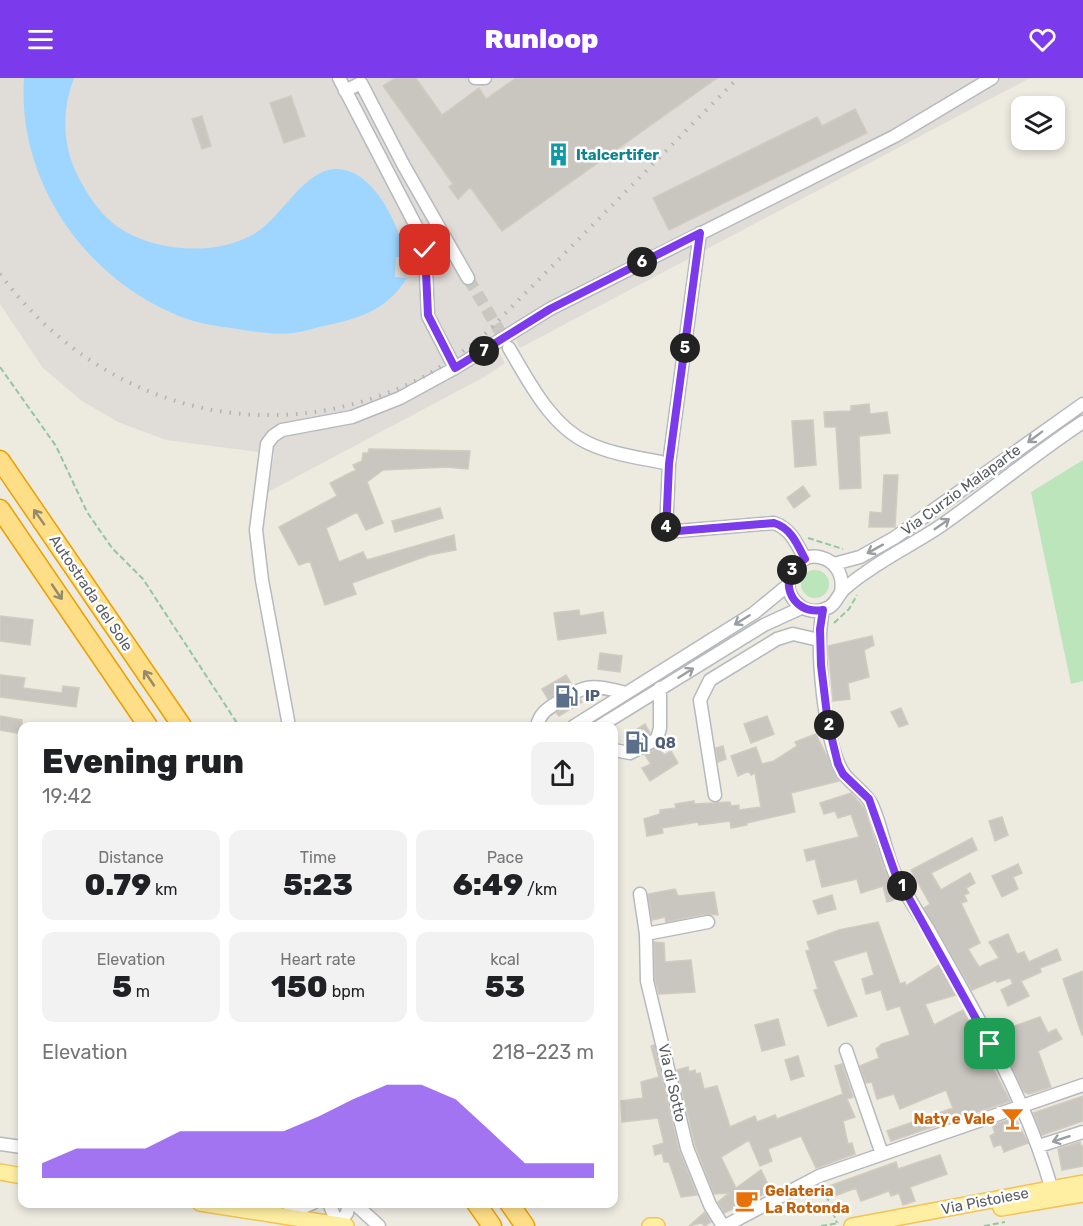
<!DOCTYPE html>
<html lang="en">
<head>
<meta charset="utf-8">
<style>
  :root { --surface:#fff; --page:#f2f2f2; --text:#202124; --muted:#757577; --accent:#7c3aed }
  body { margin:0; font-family:Rubik,sans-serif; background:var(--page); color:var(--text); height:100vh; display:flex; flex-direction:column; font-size:22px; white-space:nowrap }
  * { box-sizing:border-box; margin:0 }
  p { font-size:20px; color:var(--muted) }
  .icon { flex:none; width:33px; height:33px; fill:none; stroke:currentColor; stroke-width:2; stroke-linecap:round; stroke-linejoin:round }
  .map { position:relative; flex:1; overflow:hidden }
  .details { position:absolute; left:18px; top:644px; width:600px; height:486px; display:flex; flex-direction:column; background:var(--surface); border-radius:12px; box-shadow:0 3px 9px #0003 }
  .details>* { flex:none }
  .controls { position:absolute; left:1011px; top:18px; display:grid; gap:12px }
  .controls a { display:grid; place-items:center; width:54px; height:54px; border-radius:12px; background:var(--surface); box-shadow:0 3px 9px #0003; font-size:30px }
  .pin { position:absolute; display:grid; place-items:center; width:51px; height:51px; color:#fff; margin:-26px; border-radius:12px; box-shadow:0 3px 9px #0006 }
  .km { position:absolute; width:30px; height:30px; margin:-15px; border-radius:50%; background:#222; color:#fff; font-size:16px; line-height:30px; text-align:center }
  .round { display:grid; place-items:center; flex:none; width:63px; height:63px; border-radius:12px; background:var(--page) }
  .overview { display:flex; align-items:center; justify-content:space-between; height:102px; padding:0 24px }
  h1 { font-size:33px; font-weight:800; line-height:45px }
  .figures { display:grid; grid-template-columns:repeat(3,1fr); gap:9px; height:102px; padding:6px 24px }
  .figures div { display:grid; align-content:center; border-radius:12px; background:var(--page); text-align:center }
  .figures b { font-size:30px; font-weight:800 }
  .figures small { font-size:16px; font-weight:400 }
  .figures p { font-size:16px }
  .chart { height:168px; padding:12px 24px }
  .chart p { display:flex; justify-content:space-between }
  .chart svg { width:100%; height:108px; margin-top:6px; fill:var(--accent); opacity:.7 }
  header { display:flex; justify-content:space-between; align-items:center; height:78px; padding:0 24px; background:var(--accent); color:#fff; font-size:27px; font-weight:800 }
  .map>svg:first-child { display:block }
  .industrial { fill:#e0ddd8 }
  .green { fill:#bde5bc }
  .water { fill:#9ed6ff }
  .building { fill:#c9c6c0; stroke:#d1cbbf; stroke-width:1.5 }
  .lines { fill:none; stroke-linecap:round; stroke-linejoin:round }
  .minor-tunnel { stroke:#c8c7c0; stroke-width:12; stroke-dasharray:12 6; stroke-linecap:butt }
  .minor-casing { stroke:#b6b9be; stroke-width:15 }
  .major-casing { stroke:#f3c353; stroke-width:18 }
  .highway-casing { stroke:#ed9f00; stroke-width:21 }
  .path { stroke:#95c6a2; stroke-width:2; stroke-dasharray:6 3; stroke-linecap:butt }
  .minor { stroke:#fff; stroke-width:12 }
  .major { stroke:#ffefa3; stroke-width:15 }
  .highway { stroke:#fede86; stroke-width:18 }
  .rail { stroke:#b2b3b3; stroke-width:4; stroke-dasharray:1.5 8; stroke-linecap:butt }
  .oneway { stroke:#9b9ea1 }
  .oneway2 { stroke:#938a6f }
  .route-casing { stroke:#fff; stroke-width:12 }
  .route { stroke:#7c3aed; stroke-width:8 }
  .labels { text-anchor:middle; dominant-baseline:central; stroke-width:5; stroke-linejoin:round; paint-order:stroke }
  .culture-label { font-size:15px; font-weight:bold; fill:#0d838f; stroke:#fff; text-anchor:start }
  .street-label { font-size:15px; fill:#595d62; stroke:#fff }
  .service-label { font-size:15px; font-weight:bold; fill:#4e5e75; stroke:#fff; text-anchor:start }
  .food-label { font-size:15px; font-weight:bold; fill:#c56008; stroke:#fff; text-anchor:end }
</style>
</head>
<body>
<header><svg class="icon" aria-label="menu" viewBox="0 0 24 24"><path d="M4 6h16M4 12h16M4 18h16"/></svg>Runloop<svg class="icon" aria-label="heart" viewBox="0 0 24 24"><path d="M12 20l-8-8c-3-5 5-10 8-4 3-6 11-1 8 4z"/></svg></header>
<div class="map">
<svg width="1083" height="1148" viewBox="0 0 1083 1148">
  <rect width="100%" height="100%" fill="#edeae0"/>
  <!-- industrial -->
  <path class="industrial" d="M 0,0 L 1030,0 L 520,270 L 515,261 L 497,271 L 505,285 L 486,298 L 268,414 L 274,376 L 166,362 L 118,344 L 82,323 L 43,290 L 0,226 Z"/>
  <!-- green -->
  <path class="green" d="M 1083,382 L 1083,603 L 1071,606 L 1031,414 Z
    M801 506a14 14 0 1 1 28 0a14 14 0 1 1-28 0Z"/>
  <!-- water -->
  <path class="water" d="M 24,0 L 74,0 C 62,32 62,65 77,96 C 88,119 104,142 126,154 C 163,175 221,177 257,154 C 281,139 306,90 337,91 C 375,92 399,148 406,179 L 396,179 L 395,199 L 407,200 C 386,233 360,240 324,248 C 314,250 303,254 293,255 C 275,257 255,254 238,251 C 216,248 193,245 172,235 C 81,195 17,100 24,0 Z"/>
  <!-- building -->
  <path class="building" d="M 395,0 L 416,0 L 442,37 L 479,10 L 486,21 L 516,0 L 717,0 L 502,153 L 470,109 L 458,121 L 449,109 L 453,106 L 383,8 Z
    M 291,18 L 305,58 L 284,65 L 270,25 Z
    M 855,31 L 867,55 L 669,152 L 653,120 L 817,39 L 822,48 Z
    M 202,38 L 211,68 L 202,71 L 192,41 Z
    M 869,326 L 870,336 L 887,334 L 890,355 L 859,358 L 861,410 L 840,411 L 836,349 L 825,349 L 824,334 L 851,333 L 851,328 Z
    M 813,342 L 816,387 L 795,389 L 792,343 Z
    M 369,371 L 470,373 L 468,391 L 447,389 L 383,392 L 367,404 L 383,445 L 366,452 L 357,434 L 326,450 L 339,484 L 363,474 L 367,482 L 454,457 L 456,472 L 429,477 L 352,505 L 356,516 L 325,527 L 310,483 L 299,487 L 279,449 L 337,418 L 330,405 L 356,392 L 353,387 L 362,383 L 363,375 L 368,375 Z
    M 884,397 L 898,397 L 895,449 L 869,449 L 870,434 L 882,435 Z
    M 803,408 L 810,418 L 794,430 L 787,420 Z
    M 440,430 L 443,440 L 395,454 L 392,443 Z
    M 579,532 L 580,538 L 603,534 L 606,555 L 558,562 L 554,535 Z
    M 0,538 L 33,542 L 30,567 L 0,563 Z
    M 872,558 L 874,567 L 864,572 L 869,599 L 848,605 L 850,621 L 833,623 L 828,568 Z
    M 600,575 L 622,578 L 620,594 L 598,591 Z
    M 0,597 L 25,600 L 23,610 L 62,615 L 63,608 L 79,610 L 76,629 L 0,619 Z
    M 566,597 L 572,607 L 548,621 L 542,611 Z
    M 580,621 L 582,624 L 559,638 L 556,635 Z
    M 901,630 L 908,646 L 899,649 L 891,634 Z
    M 0,638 L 22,642 L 22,656 L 0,652 Z
    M 767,638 L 774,656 L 751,665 L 744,646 Z
    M 645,646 L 650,655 L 636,663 L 631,655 Z
    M 816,656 L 839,703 L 791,715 L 795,734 L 747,745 L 747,747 L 731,750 L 730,743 L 699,747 L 698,744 L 662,750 L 663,755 L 647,758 L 644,741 L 660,736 L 660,732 L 676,730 L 675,726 L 694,723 L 694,726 L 730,724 L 731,728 L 739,727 L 739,732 L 761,729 L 755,695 L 751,697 L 749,693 L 738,698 L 731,678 L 756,669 L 762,686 L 774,683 L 797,668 L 795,664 Z
    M 723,668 L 726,681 L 718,684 L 716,670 Z
    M 659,669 L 664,677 L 671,673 L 678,685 L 650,703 L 642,690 L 651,686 L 645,677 Z
    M 851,715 L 865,731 L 884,791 L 899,820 L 887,824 L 883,808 L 861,815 L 857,801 L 822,809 L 815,781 L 807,783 L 804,772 L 859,759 L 851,736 L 838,740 L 835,733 L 824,736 L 820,725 Z
    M 1002,739 L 1008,757 L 995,763 L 989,743 Z
    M 972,760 L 977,772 L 931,795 L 941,812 L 970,795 L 975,805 L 966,810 L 969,815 L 964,817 L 967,823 L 961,825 L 980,865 L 968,871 L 979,889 L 999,880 L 989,864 L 1008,856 L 1017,876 L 1024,874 L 1029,884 L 1057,871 L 1061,882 L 1040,890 L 1041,894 L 1021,903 L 1029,918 L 1008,928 L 1001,912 L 1013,906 L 1010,900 L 997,904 L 996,902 L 972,912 L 924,830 L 930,826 L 911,792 Z
    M 1018,786 L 1022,795 L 1013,799 L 1018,811 L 1002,819 L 992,798 Z
    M 675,811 L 678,818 L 714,814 L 718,837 L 706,836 L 666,844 L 665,839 L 652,842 L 648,816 Z
    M 832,817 L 836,831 L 818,836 L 813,823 Z
    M 878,844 L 900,906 L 905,904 L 906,908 L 939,887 L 956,917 L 925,926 L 934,947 L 963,932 L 1010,1023 L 891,1063 L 887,1053 L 953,1030 L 946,1012 L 900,1031 L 894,1016 L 877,1021 L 872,1004 L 866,1005 L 860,988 L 879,980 L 876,971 L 882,966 L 910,957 L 900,928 L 887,932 L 881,912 L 866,916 L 862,901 L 874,897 L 867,873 L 833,883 L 857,938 L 828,948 L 814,912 L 818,911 L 806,873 L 810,872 L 807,864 L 839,852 Z
    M 654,864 L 664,865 L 665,884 L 691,882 L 695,914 L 659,916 L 655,902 Z
    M 1083,893 L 1083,957 L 1082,957 L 1063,901 Z
    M 1040,939 L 1048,955 L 1056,951 L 1062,961 L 1038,973 L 1051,1009 L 1029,1016 L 1024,1014 L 995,955 Z
    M 778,941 L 785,967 L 762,973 L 755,947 Z
    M 654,967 L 679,1072 L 697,1117 L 681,1119 L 669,1084 L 664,1084 L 662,1075 L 655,1077 L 653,1068 L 664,1065 L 658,1040 L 622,1044 L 621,1023 L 643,1020 L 641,1004 L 659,999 L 651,968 Z
    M 798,978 L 804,998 L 791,1002 L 785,982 Z
    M 842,986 L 853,1019 L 847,1021 L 855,1039 L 843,1043 L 848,1066 L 852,1065 L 855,1076 L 816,1090 L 801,1058 L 768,1071 L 772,1083 L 760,1088 L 749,1062 L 721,1079 L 736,1110 L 761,1092 L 771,1113 L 724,1135 L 718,1124 L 729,1115 L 714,1116 L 695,1067 L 677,992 L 688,989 L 689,994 L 695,992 L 696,996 L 700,995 L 704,1011 L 717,1008 L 730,1049 L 755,1038 L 757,1044 L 775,1037 L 777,1041 L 843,1016 L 835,988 Z
    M 1083,1018 L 1083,1043 L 1042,1057 L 1033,1035 Z
    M 1015,1040 L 1028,1065 L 1004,1074 L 1001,1066 L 994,1069 L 990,1058 L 995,1055 L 992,1047 Z
    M 1080,1064 L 1081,1068 L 1083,1068 L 1083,1088 L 1062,1092 L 1058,1071 Z
    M 940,1077 L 947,1096 L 910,1109 L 915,1123 L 903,1127 L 899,1115 L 891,1118 L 889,1113 L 861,1123 L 856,1110 L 832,1119 L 829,1108 L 896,1084 L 898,1091 Z
    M 705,1134 L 711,1144 L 705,1148 L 701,1145 L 689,1148 Z"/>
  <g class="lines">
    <!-- minor-tunnel -->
    <path class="minor-tunnel" d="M 468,200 L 509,269"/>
    <defs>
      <path id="minor" d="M 339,0 L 418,152 L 425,172 L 428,238 L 455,290 L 550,231 L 895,58 L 992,0
        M 475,0 L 485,0
        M 345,13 L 361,5 L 404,88 L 468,200
        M 700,155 L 669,386 L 666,454 L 774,445 C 791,451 797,466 805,481
        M 509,270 C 529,304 551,348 588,365 C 613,377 643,380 669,386
        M 834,486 L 860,479 L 894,460 L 1083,326
        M 841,514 C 848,476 798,465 789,499 C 784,520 805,539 825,531 C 835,528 837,519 843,512 C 850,506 857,500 865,495 C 888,478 915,465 939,449 C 988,415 1033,377 1083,344
        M 823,532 C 815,569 824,660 842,693 C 850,706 865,713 872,727 C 882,749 885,774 895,796 C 905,815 917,833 928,851 C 974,932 1026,1020 1051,1109
        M 289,648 L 262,502 L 256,452 L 267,366 L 273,358 L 282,352 L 352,339 L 400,320 L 455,290
        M 537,648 C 540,635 547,631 558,624 C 587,605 593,607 626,615
        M 574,648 L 754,535 L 788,507
        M 600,648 L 764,547 L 801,530
        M 614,672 L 630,675 L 657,661 L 660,650 L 660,610
        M 715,717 L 700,622 L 710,602 L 777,561 L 793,556 L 819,562
        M 640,816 L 646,856 L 647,903 L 687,1070 L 710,1127 L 723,1148
        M 646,856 L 708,844
        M 846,972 L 882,1076
        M 0,1066 L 22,1069
        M 1039,1068 L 1083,1054
        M 329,1125 L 338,1147 L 347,1135 L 349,1125
        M 354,1125 L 379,1148
        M 284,1137 L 313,1125
        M 725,1148 L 819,1098 L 1083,1007"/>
      <path id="major" d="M 0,1094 L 22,1098
        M 200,1125 L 346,1148
        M 1001,1130 L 1083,1116
        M 650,1148 L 657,1148
        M 852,1148 L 1083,1105"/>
      <path id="highway" d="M 0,382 L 182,648
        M 0,431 L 148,648
        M 476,1125 L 492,1148
        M 509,1125 L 525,1148"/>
    </defs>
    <!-- minor casing -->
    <use href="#minor" class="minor-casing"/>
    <!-- major casing -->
    <use href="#major" class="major-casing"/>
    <!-- highway casing -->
    <use href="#highway" class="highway-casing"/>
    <!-- path -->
    <path class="path" d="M 0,289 L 56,368 L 87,434 L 112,470 L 143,501 L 239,648
      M 808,460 L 843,471
      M 834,545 L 849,531 L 857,517
      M 823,1109 L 837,1145
      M 821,1148 L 839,1145
      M 984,1148 L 1005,1144"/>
    <!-- minor -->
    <use href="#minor" class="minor"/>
    <!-- major -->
    <use href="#major" class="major"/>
    <!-- highway -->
    <use href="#highway" class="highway"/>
    <!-- rail -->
    <path class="rail" d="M 0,196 C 98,328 264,376 415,303 C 440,291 462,274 484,257 L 738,0"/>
  </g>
  <!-- one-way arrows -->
  <defs><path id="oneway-shaft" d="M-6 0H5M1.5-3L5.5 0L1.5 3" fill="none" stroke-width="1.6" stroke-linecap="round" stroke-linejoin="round" transform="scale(1.5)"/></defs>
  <g class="oneway">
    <use href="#oneway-shaft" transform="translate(1035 359) rotate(143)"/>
    <use href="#oneway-shaft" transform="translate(942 446) rotate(-35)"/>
    <use href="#oneway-shaft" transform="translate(875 471) rotate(151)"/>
    <use href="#oneway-shaft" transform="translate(742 542) rotate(148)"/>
    <use href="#oneway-shaft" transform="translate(686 595) rotate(-32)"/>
    <use href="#oneway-shaft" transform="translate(1061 1061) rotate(162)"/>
  </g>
  <g class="oneway2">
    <use href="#oneway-shaft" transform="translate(39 439) rotate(-125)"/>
    <use href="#oneway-shaft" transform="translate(57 514) rotate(56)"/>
    <use href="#oneway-shaft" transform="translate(149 600) rotate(-124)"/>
  </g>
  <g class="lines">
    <defs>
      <path id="route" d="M 425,172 L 428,237 L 455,290 L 550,231 L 700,155 L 669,386 L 666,454 L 774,445 C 791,450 797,466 805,481 C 775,497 790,538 823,532 L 820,551 L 821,587 L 828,645 L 838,686 L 843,696 L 869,721 L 895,795 L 990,966"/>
    </defs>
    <!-- route casing -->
    <use href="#route" class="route-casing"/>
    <!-- route -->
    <use href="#route" class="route"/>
  </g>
  <!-- icons -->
  <defs>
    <symbol id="building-bare" viewBox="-9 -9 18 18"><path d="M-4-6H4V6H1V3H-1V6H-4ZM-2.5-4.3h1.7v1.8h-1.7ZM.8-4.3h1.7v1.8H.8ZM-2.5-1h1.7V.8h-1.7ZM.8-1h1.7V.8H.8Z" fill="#0f9aa8" stroke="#fff" stroke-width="2.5" paint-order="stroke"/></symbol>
    <symbol id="fuel-bare" viewBox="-9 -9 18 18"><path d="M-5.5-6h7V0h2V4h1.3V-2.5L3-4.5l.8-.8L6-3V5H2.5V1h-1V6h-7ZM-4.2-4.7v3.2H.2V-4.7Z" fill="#5c6f8a" stroke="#fff" stroke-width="2.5" paint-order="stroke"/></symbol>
    <symbol id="bar-bare" viewBox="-9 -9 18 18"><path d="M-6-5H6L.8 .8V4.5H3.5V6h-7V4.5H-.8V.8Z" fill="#e8710a" stroke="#fff" stroke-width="2.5" paint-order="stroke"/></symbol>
    <symbol id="cafe-bare" viewBox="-9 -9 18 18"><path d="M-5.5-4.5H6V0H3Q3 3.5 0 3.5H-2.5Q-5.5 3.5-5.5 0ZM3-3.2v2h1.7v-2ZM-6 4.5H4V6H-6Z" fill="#e8710a" stroke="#fff" stroke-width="2.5" paint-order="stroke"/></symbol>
  </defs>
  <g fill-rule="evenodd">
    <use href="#building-bare" x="542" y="60" width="33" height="33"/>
    <use href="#fuel-bare" x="550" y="602" width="33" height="33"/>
    <use href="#fuel-bare" x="620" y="648" width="33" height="33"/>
    <use href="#bar-bare" x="996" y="1024" width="33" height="33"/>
    <use href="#cafe-bare" x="730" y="1106" width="33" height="33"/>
  </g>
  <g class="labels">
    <!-- culture labels -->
    <g class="culture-label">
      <text x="576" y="77">Italcertifer</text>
    </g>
    <!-- street labels -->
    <g class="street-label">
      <text transform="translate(961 412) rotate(-36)">Via Curzio Malaparte</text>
      <text transform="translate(91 515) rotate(56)">Autostrada del Sole</text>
      <text transform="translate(672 1005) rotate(77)">Via di Sotto</text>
      <text transform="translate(985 1123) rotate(-11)">Via Pistoiese</text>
    </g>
    <!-- service labels -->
    <g class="service-label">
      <text x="585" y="618">IP</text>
      <text x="655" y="665">Q8</text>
    </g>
    <!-- food labels -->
    <g class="food-label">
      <text x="995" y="1041">Naty e Vale</text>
      <text x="765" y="1113" text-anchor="start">Gelateria<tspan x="765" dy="17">La Rotonda</tspan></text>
    </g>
  </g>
</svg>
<div class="controls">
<a><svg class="icon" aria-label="layers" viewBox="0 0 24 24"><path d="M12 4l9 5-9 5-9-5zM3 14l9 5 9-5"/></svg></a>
</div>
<div class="pin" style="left:990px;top:966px;background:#1e9e55"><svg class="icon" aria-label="arrive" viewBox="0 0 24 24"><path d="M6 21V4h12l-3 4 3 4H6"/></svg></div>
<div class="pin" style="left:425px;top:172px;background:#d93025"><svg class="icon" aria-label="check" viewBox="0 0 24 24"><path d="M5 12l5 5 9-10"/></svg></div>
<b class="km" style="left:902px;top:808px">1</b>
<b class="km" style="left:829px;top:647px">2</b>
<b class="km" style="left:792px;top:492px">3</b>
<b class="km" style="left:666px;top:449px">4</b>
<b class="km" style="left:685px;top:270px">5</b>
<b class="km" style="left:642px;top:184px">6</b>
<b class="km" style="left:484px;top:273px">7</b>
<section class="details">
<div class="overview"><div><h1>Evening run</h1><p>19:42</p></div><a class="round"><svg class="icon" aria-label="share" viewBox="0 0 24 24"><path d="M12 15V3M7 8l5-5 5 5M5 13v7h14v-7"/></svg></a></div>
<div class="figures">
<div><p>Distance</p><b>0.79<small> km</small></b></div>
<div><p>Time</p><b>5:23</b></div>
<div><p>Pace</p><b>6:49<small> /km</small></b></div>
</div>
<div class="figures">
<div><p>Elevation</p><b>5<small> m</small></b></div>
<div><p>Heart rate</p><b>150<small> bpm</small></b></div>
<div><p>kcal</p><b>53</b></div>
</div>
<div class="chart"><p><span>Elevation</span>218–223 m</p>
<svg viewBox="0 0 160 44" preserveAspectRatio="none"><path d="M0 44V38L10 32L20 32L30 32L40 25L50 25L60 25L70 25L80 19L90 12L100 6L110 6L120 12L130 25L140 38L150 38L160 38V44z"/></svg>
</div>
</section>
</div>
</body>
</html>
